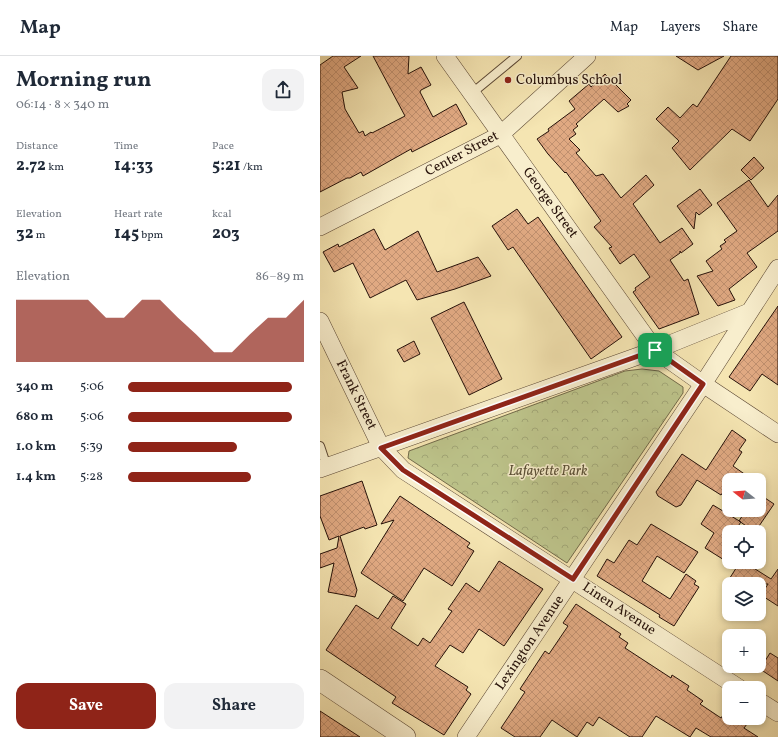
<!DOCTYPE html>
<html lang="en">
<head>
<meta charset="utf-8">
<style>
  :root { --surface:#fff; --page:#f2f2f3; --text:#1f2937; --muted:#747a83; --line:#e0e1e3; --accent:#8f2418 }
  body { margin:0; font-family:Vollkorn,serif; background:var(--page); color:var(--text); height:100vh; display:flex; flex-direction:column; font-size:15px; white-space:nowrap }
  * { box-sizing:border-box; margin:0 }
  p { font-size:13px; color:var(--muted) }
  .icon { flex:none; width:22px; height:22px; fill:none; stroke:currentColor; stroke-width:2; stroke-linecap:round; stroke-linejoin:round }
  .map { position:relative; flex:1; overflow:hidden }
  .side { display:flex; flex-direction:column; background:var(--surface); width:320px }
  .side>* { flex:none }
  .needle { width:26px; rotate:287deg }
  .tools { position:absolute; left:402px; top:417px; display:grid; gap:8px }
  .tools a { display:grid; place-items:center; width:44px; height:44px; border-radius:8px; background:var(--surface); box-shadow:0 2px 6px #0003; font-size:20px }
  .pin { position:absolute; display:grid; place-items:center; width:34px; height:34px; color:#fff; margin:-17px; border-radius:8px; box-shadow:0 2px 6px #0006 }
  .round { display:grid; place-items:center; flex:none; width:42px; height:42px; border-radius:12px; background:var(--page) }
  .overview { display:flex; align-items:center; justify-content:space-between; height:68px; padding:0 16px }
  h1 { font-size:22px; font-weight:700; line-height:30px }
  .metrics { display:grid; grid-template-columns:repeat(3,1fr); gap:6px; height:68px; padding:4px 16px }
  .metrics div { display:grid; align-content:center }
  .metrics b { font-size:17px; font-weight:700 }
  .metrics small { font-size:11px; font-weight:400 }
  .metrics p { font-size:11px }
  .chart { height:112px; padding:8px 16px }
  .chart p { display:flex; justify-content:space-between }
  .chart svg { width:100%; height:72px; margin-top:4px; fill:var(--accent); opacity:.7 }
  .action { display:flex; gap:8px; margin-top:auto; padding:8px 16px }
  .action a { flex:1; height:46px; border-radius:12px; background:var(--accent); color:#fff; font-size:16px; font-weight:700; line-height:46px; text-align:center }
  .action a+a { background:var(--page); color:var(--text) }
  ul { padding:0 16px; list-style:none; font-size:13px }
  li { display:grid; grid-template-columns:64px 48px 1fr; align-items:center; height:30px }
  li i { height:10px; border-radius:5px; background:var(--accent) }
  header { display:flex; align-items:center; gap:24px; box-sizing:border-box; height:56px; padding:0 20px; background:var(--surface); border-bottom:1px solid var(--line) }
  header strong { font-size:19px }
  nav { display:flex; gap:22px; margin-inline-start:auto; font-size:14px }
  main { display:flex; flex:1; min-height:0 }
  .map>svg:first-child { display:block }
  .park { fill:url(#park-crowns); stroke:#726a4a }
  .building { fill:url(#building-cross-hatch); stroke:#261109 }
  .lines { fill:none; stroke-linecap:round; stroke-linejoin:round }
  .service-casing { stroke:#5a4633; stroke-width:10 }
  .minor-casing { stroke:#5a4633; stroke-width:18 }
  .tertiary-casing { stroke:#5a4633; stroke-width:22 }
  .service { stroke:#f8eecd; stroke-width:8 }
  .minor { stroke:#f8eecd; stroke-width:17 }
  .tertiary { stroke:#f8eecd; stroke-width:21 }
  .route-casing { stroke:#fff; stroke-width:8 }
  .route { stroke:#8f2418; stroke-width:5 }
  .poi-dot { fill:#8f2418; stroke:#f8eecd; stroke-width:1.5 }
  .labels { text-anchor:middle; dominant-baseline:central; stroke-width:3; stroke-linejoin:round; paint-order:stroke }
  .poi-label { font-size:14px; fill:#261109; stroke:#f8eecd; text-anchor:start }
  .street-label { font-size:14px; fill:#261109; stroke:#f8eecd }
  .park-label { font-size:14px; font-style:italic; fill:#5b5036; stroke:#f8eecd }
</style>
</head>
<body>
<header>
<strong>Map</strong>
<nav><a>Map</a><a>Layers</a><a>Share</a></nav>
</header>
<main>
<section class="side">
<div class="overview"><div><h1>Morning run</h1><p>06:14 · 8 × 340 m</p></div><a class="round"><svg class="icon" aria-label="share" viewBox="0 0 24 24"><path d="M12 15V3M7 8l5-5 5 5M5 13v7h14v-7"/></svg></a></div>
<div class="metrics">
<div><p>Distance</p><b>2.72<small> km</small></b></div>
<div><p>Time</p><b>14:33</b></div>
<div><p>Pace</p><b>5:21<small> /km</small></b></div>
</div>
<div class="metrics">
<div><p>Elevation</p><b>32<small> m</small></b></div>
<div><p>Heart rate</p><b>145<small> bpm</small></b></div>
<div><p>kcal</p><b>203</b></div>
</div>
<div class="chart"><p><span>Elevation</span>86–89 m</p>
<svg viewBox="0 0 160 44" preserveAspectRatio="none"><path d="M0 44V6L10 6L20 6L30 6L40 6L50 17L60 17L70 6L80 6L90 17L100 27L110 38L120 38L130 27L140 17L150 17L160 6V44z"/></svg>
</div>
<ul>
<li><b>340 m</b>5:06<i style="width:93%"></i></li>
<li><b>680 m</b>5:06<i style="width:93%"></i></li>
<li><b>1.0 km</b>5:39<i style="width:62%"></i></li>
<li><b>1.4 km</b>5:28<i style="width:70%"></i></li>
</ul>
<div class="action"><a>Save</a><a>Share</a></div>
</section>
<div class="map">
<svg width="458" height="681" viewBox="0 0 458 681">
  <defs>
    <pattern id="park-crowns" width="20" height="18" patternUnits="userSpaceOnUse"><rect width="20" height="18" fill="#bdc48b"/><path d="M2 6a3 3 0 1 1 6 0M12 15a3 3 0 1 1 6 0" fill="none" stroke="#a2a777"/></pattern>
    <pattern id="building-cross-hatch" width="8" height="8" patternUnits="userSpaceOnUse"><rect width="8" height="8" fill="#e0a982"/><path d="M0 0l8 8M0 8l8-8" fill="none" stroke="#c0906f"/></pattern>
  </defs>
  <rect width="100%" height="100%" fill="#f5e5b2"/>
  <filter id="stains"><feTurbulence type="fractalNoise" baseFrequency=".005" numOctaves="4"/><feColorMatrix values="0 0 0 0 .2 0 0 0 0 .09 0 0 0 0 .02 0 0 0 .5 -.17"/></filter>
  <radialGradient id="worn" r=".72"><stop offset=".6" stop-color="#630" stop-opacity="0"/><stop offset="1" stop-color="#630" stop-opacity=".3"/></radialGradient>
  <!-- park -->
  <path class="park" d="M 322,313 L 339,315 L 363,331 L 363,337 L 247,507 L 88,402 L 89,395 L 305,315 Z"/>
  <!-- building -->
  <path class="building" d="M 13,0 L 41,0 L 24,11 L 38,32 L 22,36 L 25,53 L 39,77 L 43,75 L 45,80 L 51,76 L 52,77 L 85,60 L 53,0 L 89,0 L 88,18 L 101,11 L 111,29 L 101,34 L 100,36 L 113,61 L 136,48 L 147,68 L 92,96 L 91,93 L 43,120 L 41,116 L 30,122 L 27,122 L 0,136 L 0,9 Z
    M 356,0 L 404,0 L 378,14 Z
    M 411,0 L 458,0 L 458,43 L 430,85 L 412,73 L 370,114 L 352,92 L 359,85 L 336,63 L 348,51 L 360,62 L 373,48 L 377,51 Z
    M 285,18 L 311,44 L 307,48 L 309,50 L 298,56 L 284,43 L 256,68 L 258,70 L 253,74 L 256,78 L 249,83 L 260,94 L 256,97 L 276,120 L 283,118 L 301,142 L 326,119 L 334,129 L 313,148 L 340,187 L 362,172 L 373,188 L 361,197 L 360,195 L 360,197 L 350,204 L 364,225 L 368,223 L 379,258 L 339,273 L 313,236 L 316,234 L 315,232 L 330,221 L 314,198 L 300,208 L 289,192 L 292,191 L 274,171 L 281,165 L 246,116 L 245,117 L 228,98 L 217,83 L 229,75 L 228,73 L 255,53 L 249,45 L 269,28 L 271,31 Z
    M 434,101 L 444,112 L 431,124 L 421,114 Z
    M 429,124 L 448,151 L 458,139 L 458,175 L 427,197 L 437,211 L 409,233 L 415,244 L 398,250 L 377,220 L 393,215 L 386,205 L 402,193 L 400,190 L 406,186 L 404,184 L 417,175 L 397,147 Z
    M 380,133 L 392,149 L 379,159 L 376,156 L 374,173 L 357,150 Z
    M 197,153 L 208,168 L 218,161 L 302,281 L 271,303 L 193,191 L 188,194 L 172,170 Z
    M 54,173 L 65,194 L 98,175 L 117,216 L 158,201 L 171,220 L 135,233 L 97,244 L 86,224 L 50,242 L 33,207 L 14,216 L 3,196 L 18,188 L 19,191 Z
    M 144,246 L 182,323 L 149,339 L 111,262 Z
    M 458,250 L 458,329 L 442,318 L 430,335 L 409,321 Z
    M 94,285 L 100,298 L 84,306 L 77,294 Z
    M 412,374 L 426,384 L 419,394 L 422,396 L 413,410 L 433,424 L 409,424 L 409,428 L 401,439 L 377,424 L 361,449 L 356,451 L 338,440 L 336,436 L 362,398 L 386,414 Z
    M 42,425 L 57,469 L 45,473 L 44,471 L 20,480 L 37,534 L 35,541 L 8,536 L 14,507 L 0,512 L 0,498 L 17,492 L 19,480 L 9,484 L 0,460 L 0,440 Z
    M 439,438 L 454,448 L 435,476 L 419,465 L 426,454 L 439,454 Z
    M 80,440 L 150,487 L 147,491 L 154,495 L 132,530 L 104,512 L 83,545 L 41,517 L 74,464 L 61,468 Z
    M 393,449 L 421,466 L 414,476 L 409,476 L 409,507 L 385,492 L 394,477 L 381,468 Z
    M 331,468 L 378,496 L 364,517 L 337,500 L 322,525 L 350,543 L 366,518 L 376,525 L 374,528 L 379,531 L 354,570 L 339,561 L 340,559 L 277,520 L 287,503 L 294,507 L 309,484 L 317,489 Z
    M 179,505 L 223,533 L 184,590 L 159,573 L 143,597 L 130,589 L 115,610 L 148,631 L 146,634 L 151,638 L 124,679 L 72,647 L 76,641 L 6,594 L 36,549 L 58,563 L 73,540 L 86,548 L 71,572 L 98,590 L 103,582 L 110,587 L 132,555 L 128,553 L 146,527 L 159,536 Z
    M 420,506 L 424,506 L 451,523 L 458,513 L 458,550 L 441,539 L 448,528 L 406,528 Z
    M 256,548 L 301,578 L 299,581 L 308,587 L 305,592 L 351,622 L 352,619 L 369,630 L 367,634 L 383,645 L 380,648 L 401,662 L 406,655 L 409,657 L 409,662 L 418,662 L 427,668 L 424,672 L 438,681 L 391,681 L 376,672 L 370,681 L 336,660 L 322,681 L 310,681 L 279,661 L 273,670 L 267,666 L 257,681 L 232,664 L 220,681 L 195,681 L 181,672 L 205,636 L 200,633 L 225,595 L 229,598 L 248,570 L 243,567 Z
    M 450,597 L 458,602 L 458,625 L 440,613 Z
    M 0,655 L 40,681 L 0,681 Z"/>
  <g class="lines">
    <defs>
      <path id="service" d="M 151,38 L 197,0
        M 0,390 L 7,411"/>
      <path id="minor" d="M 125,0 L 335,294 L 383,328 L 458,378
        M 0,171 L 180,79 L 267,0
        M 0,265 L 61,391 L 83,414 L 419,632
        M 0,413 L 335,294 L 429,256
        M 439,645 L 458,657
        M 146,681 L 383,328 L 458,212"/>
      <path id="tertiary" d="M 0,624 L 85,681"/>
    </defs>
    <!-- service casing -->
    <use href="#service" class="service-casing"/>
    <!-- minor casing -->
    <use href="#minor" class="minor-casing"/>
    <!-- tertiary casing -->
    <use href="#tertiary" class="tertiary-casing"/>
    <!-- service -->
    <use href="#service" class="service"/>
    <!-- minor -->
    <use href="#minor" class="minor"/>
    <!-- tertiary -->
    <use href="#tertiary" class="tertiary"/>
  </g>
  <g class="lines">
    <defs>
      <path id="route" d="M 335,294 L 383,328 L 253,523 L 83,414 L 61,392 Z"/>
    </defs>
    <!-- route casing -->
    <use href="#route" class="route-casing"/>
    <!-- route -->
    <use href="#route" class="route"/>
  </g>
  <!-- markers -->
  <circle class="poi-dot" cx="188" cy="24" r="4"/>
  <g class="labels">
    <!-- poi labels -->
    <g class="poi-label">
      <text x="196" y="24">Columbus School</text>
    </g>
    <!-- street labels -->
    <g class="street-label">
      <text transform="translate(142 98) rotate(-28)">Center Street</text>
      <text transform="translate(230 147) rotate(54)">George Street</text>
      <text transform="translate(36 339) rotate(64)">Frank Street</text>
      <text transform="translate(299 553) rotate(33)">Linen Avenue</text>
      <text transform="translate(210 587) rotate(-56)">Lexington Avenue</text>
    </g>
    <!-- park labels -->
    <g class="park-label">
      <text x="228" y="415">Lafayette Park</text>
    </g>
  </g>
  <rect width="100%" height="100%" filter="url(#stains)"/>
  <rect width="100%" height="100%" fill="url(#worn)"/>
</svg>
<div class="tools">
<a><svg class="needle" viewBox="-14 -14 28 28"><path d="M0-13l5 13h-10z" fill="#e53935"/><path d="M0 13l5-13h-10z" fill="#747a83"/></svg></a>
<a><svg class="icon" aria-label="locate" viewBox="0 0 24 24"><circle cx="12" cy="12" r="6"/><path d="M12 2v4M12 18v4M2 12h4M18 12h4"/></svg></a>
<a><svg class="icon" aria-label="layers" viewBox="0 0 24 24"><path d="M12 4l9 5-9 5-9-5zM3 14l9 5 9-5"/></svg></a>
<a>+</a>
<a>−</a>
</div>
<div class="pin" style="left:335px;top:294px;background:#1e9e55"><svg class="icon" aria-label="arrive" viewBox="0 0 24 24"><path d="M6 21V4h12l-3 4 3 4H6"/></svg></div>
</div>
</main>
</body>
</html>
